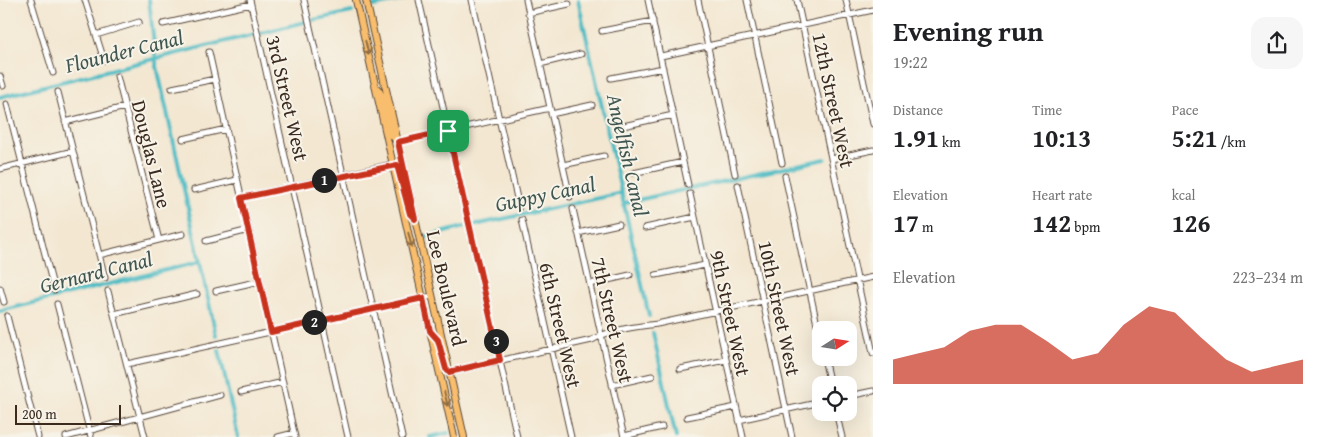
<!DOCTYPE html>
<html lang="en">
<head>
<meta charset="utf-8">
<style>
  :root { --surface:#fff; --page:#f6f6f6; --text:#202124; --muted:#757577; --accent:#c8321e }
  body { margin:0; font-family:"Gentium Book Plus",serif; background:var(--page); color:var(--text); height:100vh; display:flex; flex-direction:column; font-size:19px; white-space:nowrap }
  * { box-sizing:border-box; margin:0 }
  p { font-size:16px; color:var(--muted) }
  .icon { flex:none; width:28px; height:28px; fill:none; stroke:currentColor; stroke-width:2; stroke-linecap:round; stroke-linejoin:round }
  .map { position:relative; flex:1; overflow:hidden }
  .panel { display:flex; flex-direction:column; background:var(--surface); width:450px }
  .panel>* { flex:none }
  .needle { width:32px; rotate:78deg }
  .buttons { position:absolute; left:812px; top:321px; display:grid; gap:10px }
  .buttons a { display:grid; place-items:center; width:45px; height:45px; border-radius:10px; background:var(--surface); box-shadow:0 5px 20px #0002; font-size:25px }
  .scale { position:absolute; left:15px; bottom:12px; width:106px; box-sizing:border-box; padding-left:5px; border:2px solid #3b2a1e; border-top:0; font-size:14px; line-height:18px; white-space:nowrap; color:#3b2a1e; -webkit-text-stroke:4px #f7f3e8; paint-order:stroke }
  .pin { position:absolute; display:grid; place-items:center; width:42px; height:42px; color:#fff; margin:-21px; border-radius:10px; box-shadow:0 2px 8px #0006 }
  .km { position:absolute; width:25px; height:25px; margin:-12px; border-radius:50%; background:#222; color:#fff; font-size:14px; line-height:25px; text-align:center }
  .round { display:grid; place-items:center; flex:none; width:52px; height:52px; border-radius:15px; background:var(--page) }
  .overview { display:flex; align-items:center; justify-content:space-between; height:85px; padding:0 20px }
  h1 { font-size:28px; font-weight:600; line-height:38px }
  .stats { display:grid; grid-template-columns:repeat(3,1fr); gap:8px; height:85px; padding:5px 20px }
  .stats div { display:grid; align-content:center }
  .stats b { font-size:25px; font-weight:600 }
  .stats small { font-size:14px; font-weight:400 }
  .stats p { font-size:14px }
  .chart { height:140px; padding:10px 20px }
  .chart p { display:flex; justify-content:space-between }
  .chart svg { width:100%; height:90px; margin-top:5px; fill:var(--accent); opacity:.7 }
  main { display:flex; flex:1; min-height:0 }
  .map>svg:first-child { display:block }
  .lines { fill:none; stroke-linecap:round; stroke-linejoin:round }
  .canal { stroke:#4cbbc4; stroke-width:4 }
  .minor-casing { stroke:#574639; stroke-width:7 }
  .major-casing { stroke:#574639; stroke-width:8 }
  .minor { stroke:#fff; stroke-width:5 }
  .major { stroke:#f9be6d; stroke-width:6 }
  .oneway { stroke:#906d42 }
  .route-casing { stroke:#fff; stroke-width:10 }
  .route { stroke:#c8321e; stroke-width:6 }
  .labels { text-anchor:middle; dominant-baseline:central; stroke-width:4; stroke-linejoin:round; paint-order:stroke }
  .street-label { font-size:20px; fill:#3b2a1e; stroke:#f7f3e8 }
  .water-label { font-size:21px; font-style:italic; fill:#405650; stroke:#f7f3e8 }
</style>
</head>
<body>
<main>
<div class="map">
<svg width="873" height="437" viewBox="0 0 873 437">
  <rect width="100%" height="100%" fill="#f7f3e8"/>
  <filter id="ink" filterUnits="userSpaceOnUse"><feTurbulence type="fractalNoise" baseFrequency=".02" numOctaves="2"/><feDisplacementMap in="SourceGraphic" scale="10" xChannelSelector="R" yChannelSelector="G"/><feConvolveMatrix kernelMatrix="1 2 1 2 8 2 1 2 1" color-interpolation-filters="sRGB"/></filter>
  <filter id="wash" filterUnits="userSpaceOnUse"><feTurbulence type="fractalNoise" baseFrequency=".0096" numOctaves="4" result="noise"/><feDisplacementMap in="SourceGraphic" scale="20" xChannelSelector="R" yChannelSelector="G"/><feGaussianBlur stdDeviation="1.12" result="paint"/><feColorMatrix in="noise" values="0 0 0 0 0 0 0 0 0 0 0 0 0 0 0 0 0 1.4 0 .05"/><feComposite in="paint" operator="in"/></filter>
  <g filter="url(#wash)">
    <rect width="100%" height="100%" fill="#f3e7d1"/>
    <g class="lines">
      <!-- canal -->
      <path class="canal" d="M 149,0 L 156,62 L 216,335
        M 578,0 L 649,316
        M 374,6 L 403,0
        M 313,20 L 352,12
        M 262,33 L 305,22
        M 0,97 L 255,34
        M 624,203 L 825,159
        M 475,225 L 622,193
        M 426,237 L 464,227
        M 0,311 L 199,262
        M 653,333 L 676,437
        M 219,350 L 238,437
        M 430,437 L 448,433"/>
    </g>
  </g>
  <g filter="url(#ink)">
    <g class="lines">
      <defs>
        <path id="minor" d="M 31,0 L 53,73
          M 85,0 L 104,60
          M 250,0 L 348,437
          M 304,0 L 402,437
          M 419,0 L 517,437
          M 472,0 L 519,207
          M 526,0 L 570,197
          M 648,0 L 688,185
          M 698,0 L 735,174
          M 747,0 L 782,163
          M 797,0 L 873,353
          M 846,0 L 873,124
          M 528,13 L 569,4
          M 163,24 L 251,4
          M 602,31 L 653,21
          M 96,35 L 139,22
          M 209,52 L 295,437
          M 661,56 L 873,10
          M 540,64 L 581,54
          M 0,76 L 3,86
          M 117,76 L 159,240
          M 611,78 L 663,68
          M 172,88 L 215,79
          M 58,92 L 105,278
          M 7,104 L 54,290
          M 551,114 L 592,105
          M 65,122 L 125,107
          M 623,126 L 673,115
          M 183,139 L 226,129
          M 398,142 L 550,108
          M 831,159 L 873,150
          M 563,165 L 604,156
          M 0,169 L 73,151
          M 633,173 L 683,162
          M 785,176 L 821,343
          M 738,185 L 792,437
          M 194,190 L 237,180
          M 690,194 L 743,437
          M 241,198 L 393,164
          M 573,209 L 624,437
          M 522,220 L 571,437
          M 645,228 L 695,217
          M 578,233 L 619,224
          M 206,241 L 249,230
          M 99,255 L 183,234
          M 656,275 L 705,265
          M 590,284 L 630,275
          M 0,288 L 4,302
          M 108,291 L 145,437
          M 216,291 L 260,281
          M 57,304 L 91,437
          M 114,314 L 197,294
          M 7,316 L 38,437
          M 824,358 L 830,385
          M 127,364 L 432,296
          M 680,369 L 726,360
          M 449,372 L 592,340 C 611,329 635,327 657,324 L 873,277
          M 612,385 L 652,376
          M 241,392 L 283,382
          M 849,396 L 873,391
          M 836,412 L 842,437
          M 687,417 L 736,407
          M 739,420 L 821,402
          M 624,436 L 662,427
          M 66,437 L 220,395
          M 278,437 L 294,433"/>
        <path id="major" d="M 356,0 L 454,437
          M 366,0 L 464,437
          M 376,87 C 390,101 382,128 397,141"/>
      </defs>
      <!-- minor casing -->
      <use href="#minor" class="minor-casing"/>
      <!-- major casing -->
      <use href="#major" class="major-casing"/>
      <!-- minor -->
      <use href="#minor" class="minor"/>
      <!-- major -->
      <use href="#major" class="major"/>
    </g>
    <!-- one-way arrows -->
    <defs><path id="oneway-shaft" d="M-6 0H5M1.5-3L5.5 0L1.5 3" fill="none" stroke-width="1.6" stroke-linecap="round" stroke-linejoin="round" transform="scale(1.25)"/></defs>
    <g class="oneway">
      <use href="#oneway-shaft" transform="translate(367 48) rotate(77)"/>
      <use href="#oneway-shaft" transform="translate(410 240) rotate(77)"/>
      <use href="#oneway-shaft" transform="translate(446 399) rotate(77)"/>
    </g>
  </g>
  <g class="lines" filter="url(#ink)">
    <defs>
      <path id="route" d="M 448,131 L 500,360 L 449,372 L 446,369 L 438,340 L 430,331 L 423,298 L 271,332 L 241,198 L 397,165 L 410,214 L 415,219 L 398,142 Z"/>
    </defs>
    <!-- route casing -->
    <use href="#route" class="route-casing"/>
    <!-- route -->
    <use href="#route" class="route"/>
  </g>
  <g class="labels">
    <!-- street labels -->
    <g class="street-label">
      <text transform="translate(288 98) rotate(77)">3rd Street West</text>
      <text transform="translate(834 100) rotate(78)">12th Street West</text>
      <text transform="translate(152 154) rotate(76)">Douglas Lane</text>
      <text transform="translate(447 288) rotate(77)">Lee Boulevard</text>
      <text transform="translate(780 308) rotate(78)">10th Street West</text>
      <text transform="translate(731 313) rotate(78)">9th Street West</text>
      <text transform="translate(613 320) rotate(77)">7th Street West</text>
      <text transform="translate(561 325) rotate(77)">6th Street West</text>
    </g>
    <!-- water labels -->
    <g class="water-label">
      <text transform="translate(124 51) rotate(-14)">Flounder Canal</text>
      <text transform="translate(628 155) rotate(77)">Angelfish Canal</text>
      <text transform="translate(545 194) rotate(-12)">Guppy Canal</text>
      <text transform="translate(96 272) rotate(-14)">Gernard Canal</text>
    </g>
  </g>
</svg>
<div class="buttons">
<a><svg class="needle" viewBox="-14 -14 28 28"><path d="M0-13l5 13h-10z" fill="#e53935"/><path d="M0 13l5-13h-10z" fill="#757577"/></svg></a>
<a><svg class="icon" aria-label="locate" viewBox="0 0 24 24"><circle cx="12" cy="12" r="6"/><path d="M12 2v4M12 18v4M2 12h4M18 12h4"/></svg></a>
</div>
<div class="scale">200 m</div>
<div class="pin" style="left:448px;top:131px;background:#1e9e55"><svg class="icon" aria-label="arrive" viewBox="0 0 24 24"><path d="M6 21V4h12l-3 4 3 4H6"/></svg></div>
<b class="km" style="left:324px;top:180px">1</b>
<b class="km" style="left:314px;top:322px">2</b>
<b class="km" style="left:496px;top:341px">3</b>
</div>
<section class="panel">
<div class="overview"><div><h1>Evening run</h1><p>19:22</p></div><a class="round"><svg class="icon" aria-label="share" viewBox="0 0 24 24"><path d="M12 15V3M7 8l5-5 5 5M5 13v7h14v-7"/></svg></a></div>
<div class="stats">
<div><p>Distance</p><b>1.91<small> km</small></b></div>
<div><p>Time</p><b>10:13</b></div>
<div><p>Pace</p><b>5:21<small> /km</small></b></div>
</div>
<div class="stats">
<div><p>Elevation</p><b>17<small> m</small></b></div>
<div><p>Heart rate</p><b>142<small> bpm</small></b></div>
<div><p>kcal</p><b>126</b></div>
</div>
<div class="chart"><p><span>Elevation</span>223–234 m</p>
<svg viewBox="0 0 160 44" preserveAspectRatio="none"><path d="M0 44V32L10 29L20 26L30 18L40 15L50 15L60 23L70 32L80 29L90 15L100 6L110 9L120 21L130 32L140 38L150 35L160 32V44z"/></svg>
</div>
</section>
</main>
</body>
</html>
